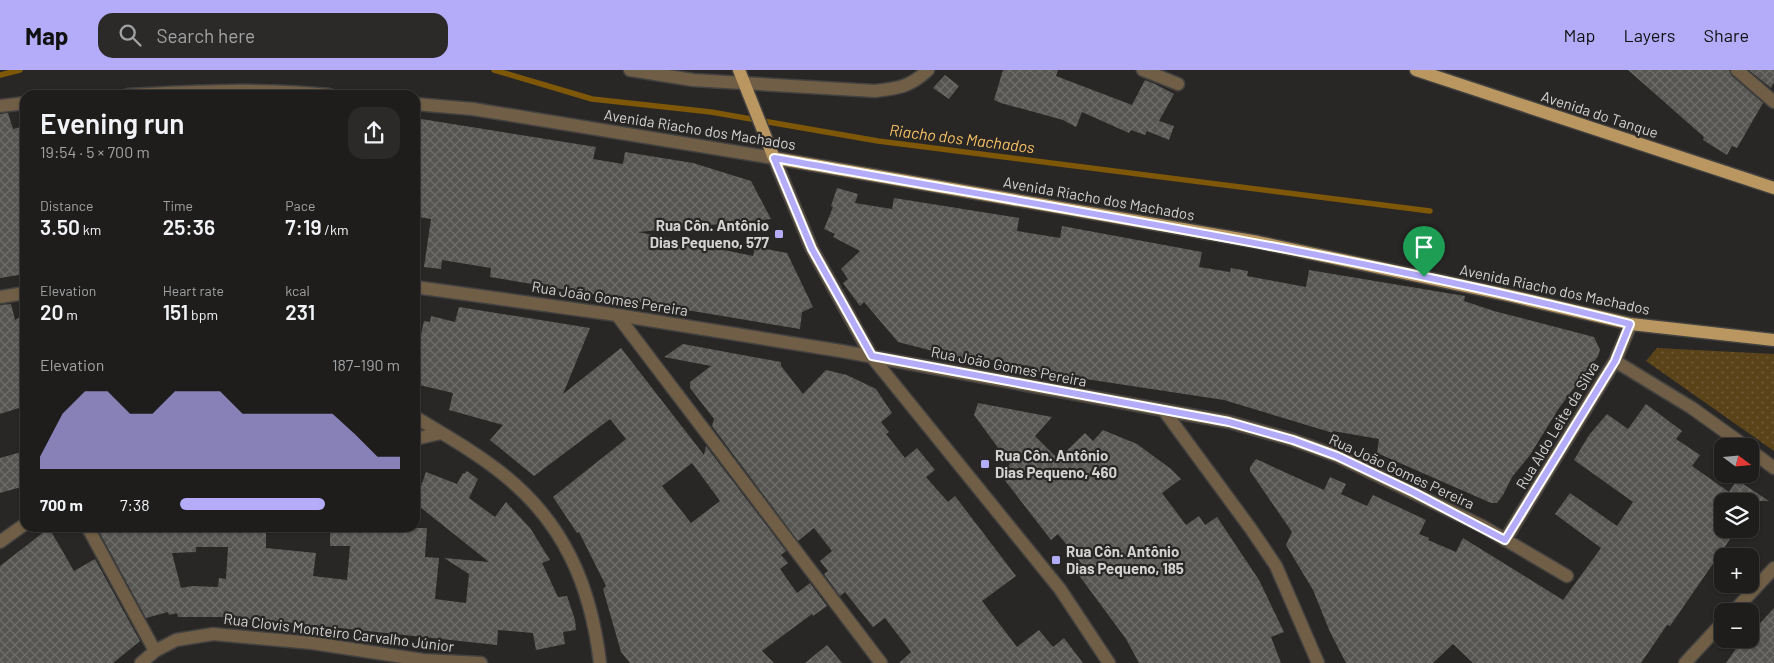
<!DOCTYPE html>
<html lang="en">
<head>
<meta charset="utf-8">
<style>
  :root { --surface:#1e1d1c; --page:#2b2a29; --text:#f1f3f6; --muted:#a1a2a3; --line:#3c3b3b; --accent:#b4acf9 }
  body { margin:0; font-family:Barlow,sans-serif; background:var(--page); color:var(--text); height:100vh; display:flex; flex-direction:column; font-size:19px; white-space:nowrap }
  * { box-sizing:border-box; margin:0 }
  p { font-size:16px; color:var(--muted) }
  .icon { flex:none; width:28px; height:28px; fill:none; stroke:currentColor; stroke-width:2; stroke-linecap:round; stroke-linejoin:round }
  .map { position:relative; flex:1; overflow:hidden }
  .details { position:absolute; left:20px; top:20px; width:400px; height:442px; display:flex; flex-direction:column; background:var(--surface); border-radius:15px; box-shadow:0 1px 4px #0004,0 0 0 1px var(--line) }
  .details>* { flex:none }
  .needle { width:32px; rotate:106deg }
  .buttons { position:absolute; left:1714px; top:368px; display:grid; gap:10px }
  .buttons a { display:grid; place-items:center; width:45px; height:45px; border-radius:10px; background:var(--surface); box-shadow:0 1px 4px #0004,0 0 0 1px var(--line); font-size:25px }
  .pin { position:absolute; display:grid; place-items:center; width:42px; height:42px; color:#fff; margin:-51px -21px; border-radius:50% 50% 50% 0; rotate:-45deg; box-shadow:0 0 5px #0007 }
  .pin .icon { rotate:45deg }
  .round { display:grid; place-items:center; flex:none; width:52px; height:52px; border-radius:15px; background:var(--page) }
  .overview { display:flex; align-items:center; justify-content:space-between; height:85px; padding:0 20px }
  h1 { font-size:28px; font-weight:600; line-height:38px }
  .metrics { display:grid; grid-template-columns:repeat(3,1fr); gap:8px; height:85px; padding:5px 20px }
  .metrics div { display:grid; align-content:center }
  .metrics b { font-size:21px; font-weight:600 }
  .metrics small { font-size:14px; font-weight:400 }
  .metrics p { font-size:14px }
  .chart { height:140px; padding:10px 20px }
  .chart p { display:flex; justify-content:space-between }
  .chart svg { width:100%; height:90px; margin-top:5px; fill:var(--accent); opacity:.7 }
  ul { padding:0 20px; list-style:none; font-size:16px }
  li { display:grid; grid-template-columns:80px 60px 1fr; align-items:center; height:38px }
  li i { height:12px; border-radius:6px; background:var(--accent) }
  header { display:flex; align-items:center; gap:30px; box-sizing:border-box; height:70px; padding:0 25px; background:var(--accent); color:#111 }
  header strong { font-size:24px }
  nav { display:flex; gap:28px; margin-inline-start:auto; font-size:18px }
  .search { width:350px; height:45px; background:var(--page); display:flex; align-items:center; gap:12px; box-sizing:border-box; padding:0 18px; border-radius:15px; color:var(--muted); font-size:19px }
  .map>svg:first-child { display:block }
  .grass { fill:url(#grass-dots) }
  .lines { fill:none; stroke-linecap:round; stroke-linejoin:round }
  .stream { stroke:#7e5708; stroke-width:5.5 }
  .building { fill:url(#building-cross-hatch); fill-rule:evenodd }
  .minor-casing { stroke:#434241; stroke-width:15 }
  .major-casing { stroke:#434241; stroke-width:15 }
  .minor { stroke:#705f46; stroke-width:12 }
  .major { stroke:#ba9760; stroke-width:12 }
  .route-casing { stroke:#fff; stroke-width:10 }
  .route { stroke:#b4acf9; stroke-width:6 }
  .poi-dot { fill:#b4acf9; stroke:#282725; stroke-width:2 }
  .labels { text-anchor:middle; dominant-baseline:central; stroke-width:4.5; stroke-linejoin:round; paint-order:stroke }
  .street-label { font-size:15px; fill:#d3d2d1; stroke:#282725 }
  .poi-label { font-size:15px; font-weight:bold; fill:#d3d2d1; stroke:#282725; text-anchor:start }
  .water-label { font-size:16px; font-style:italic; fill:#f9c062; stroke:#282725 }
</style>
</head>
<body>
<header>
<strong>Map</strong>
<div class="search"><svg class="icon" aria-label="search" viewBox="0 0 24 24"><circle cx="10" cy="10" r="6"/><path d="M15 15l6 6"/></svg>Search here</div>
<nav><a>Map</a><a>Layers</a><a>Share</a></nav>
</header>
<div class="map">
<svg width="1774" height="593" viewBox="0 0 1774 593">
  <defs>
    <pattern id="grass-dots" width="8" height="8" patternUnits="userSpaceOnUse" patternTransform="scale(1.25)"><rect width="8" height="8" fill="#5a4219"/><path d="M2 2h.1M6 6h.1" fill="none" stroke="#715c39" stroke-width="1.8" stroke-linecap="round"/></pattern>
    <pattern id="building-cross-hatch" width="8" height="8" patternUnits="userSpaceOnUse" patternTransform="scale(1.25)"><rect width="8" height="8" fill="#565552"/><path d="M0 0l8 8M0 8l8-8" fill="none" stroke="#6d6d6a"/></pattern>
  </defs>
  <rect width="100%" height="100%" fill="#282725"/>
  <!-- grass -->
  <path class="grass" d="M 1657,278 L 1774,284 L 1774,381 L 1646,291 Z"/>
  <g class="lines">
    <!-- stream -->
    <path class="stream" d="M 494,0 L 592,29 L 711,42 L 878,71 L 1430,141
      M 0,5 L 20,0"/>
  </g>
  <!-- building -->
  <path class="building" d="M 1003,0 L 1058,0 L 1056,6 L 1132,35 L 1145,10 L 1155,14 L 1174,24 L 1159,51 L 1174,56 L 1169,70 L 1147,61 L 1145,65 L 1131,60 L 1129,63 L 1082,42 L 1076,57 L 1063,50 L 1001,33 L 994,30 Z
    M 1628,0 L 1729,0 L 1732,6 L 1763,33 L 1737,78 L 1732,76 L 1727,85 L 1703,70 L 1704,67 Z
    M 1749,0 L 1774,0 L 1774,12 L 1771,18 Z
    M 945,5 L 959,16 L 949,29 L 933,18 Z
    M 8,43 L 13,59 L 25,56 L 25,204 L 0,208 L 0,44 Z
    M 415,48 L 596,77 L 593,89 L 623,94 L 625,82 L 693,93 L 751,111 L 771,149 L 638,162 L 753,186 L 755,177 L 787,183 L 813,237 L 802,242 L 800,259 L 490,207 L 491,198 L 442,190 L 441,199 L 424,197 L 431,149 L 418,147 L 421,131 L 415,130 Z
    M 837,118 L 858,124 L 855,133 L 892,139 L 894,128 L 1019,148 L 1017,161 L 1060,168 L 1062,156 L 1202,182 L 1199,197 L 1230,202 L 1231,198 L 1248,201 L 1247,206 L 1306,217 L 1309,200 L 1465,226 L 1464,231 L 1494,241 L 1594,267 L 1600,280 L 1598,286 L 1559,338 L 1530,385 L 1512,407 L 1503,425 L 1497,433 L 1491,433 L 1377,383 L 1379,369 L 1333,361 L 1333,363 L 1224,330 L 1033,301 L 1034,297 L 980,288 L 979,293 L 898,272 L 864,232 L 860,236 L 843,213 L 848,209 L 841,199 L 860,181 L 833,167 L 835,164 L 824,159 L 833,137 L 831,136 Z
    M 11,234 L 15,250 L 25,244 L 25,336 L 0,344 L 0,235 Z
    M 459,237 L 590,258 L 563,324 L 621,278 L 704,385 L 706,376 L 786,481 L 781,485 L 788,493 L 780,499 L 797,523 L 810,513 L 827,536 L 813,546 L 812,544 L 762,581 L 774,593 L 630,593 L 621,582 L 603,519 L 606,516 L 579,462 L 577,463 L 553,427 L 626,369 L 610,349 L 534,406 L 490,370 L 503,355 L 449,340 L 453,323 L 415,314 L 415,277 L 418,265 L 421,265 L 424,251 L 430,252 L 431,246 L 455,252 ZM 692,393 L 720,431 L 691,453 L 662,416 Z
    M 683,274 L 781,292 L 781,296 L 803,324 L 826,300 L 847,305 L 876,319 L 892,343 L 881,352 L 889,362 L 886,364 L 905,388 L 917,378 L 935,400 L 926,407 L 948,432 L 955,426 L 1016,506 L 982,531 L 1017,577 L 1039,560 L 1053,577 L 1064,568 L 1083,593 L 899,593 L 911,582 L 885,548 L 873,557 L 845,522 L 840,526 L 824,504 L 828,501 L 820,491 L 832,481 L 814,458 L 798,471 L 712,356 L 714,349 L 690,318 L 690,312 L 711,296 L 664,287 Z
    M 978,333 L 1052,347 L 1035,366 L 1058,389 L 1085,363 L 1093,371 L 1103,360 L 1137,374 L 1171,399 L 1181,409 L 1162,423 L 1186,455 L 1199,446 L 1205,455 L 1217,447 L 1259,510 L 1284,562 L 1271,567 L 1281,593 L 1139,593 L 1126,569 L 1075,500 L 1082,494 L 1058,464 L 1051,470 L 1000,404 L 1010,394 L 974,345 Z
    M 1646,334 L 1682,361 L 1676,369 L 1700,385 L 1692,396 L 1729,422 L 1737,410 L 1769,431 L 1722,431 L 1722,459 L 1737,459 L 1670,556 L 1667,555 L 1641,593 L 1473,593 L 1453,574 L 1433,593 L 1346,593 L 1330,562 L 1313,520 L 1286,475 L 1292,462 L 1250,401 L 1250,397 L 1256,389 L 1324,420 L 1330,407 L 1346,414 L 1341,424 L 1367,436 L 1373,425 L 1426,450 L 1419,464 L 1429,468 L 1428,470 L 1456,482 L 1463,468 L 1563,530 L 1601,478 L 1555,444 L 1570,423 L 1617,456 L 1633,432 L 1574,390 L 1589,365 L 1607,344 L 1628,359 Z
    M 25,381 L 25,416 L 0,423 L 0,388 Z
    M 467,401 L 478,409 L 469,428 L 495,447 L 506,432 L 530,458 L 550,490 L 542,493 L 558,527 L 567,526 L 575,550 L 576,560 L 563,562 L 565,574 L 536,580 L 533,563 L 498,560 L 497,575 L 293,553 L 221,547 L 178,547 L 177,543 L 169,545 L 168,542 L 146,548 L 97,458 L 266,458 L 266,478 L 316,483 L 313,506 L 347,510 L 350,476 L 330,476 L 330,458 L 427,458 L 425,487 L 439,488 L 435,529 L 466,533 L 469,504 L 444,488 L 489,492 L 415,433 L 426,402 L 457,414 L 463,403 L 464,404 ZM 196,477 L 228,477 L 226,509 L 219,508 L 218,517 L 192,516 L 181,518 L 172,483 L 196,482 Z
    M 49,458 L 74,501 L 95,489 L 140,571 L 113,593 L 0,593 L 0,496 Z
    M 1774,538 L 1774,593 L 1726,593 L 1740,573 L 1744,569 L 1750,569 L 1750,564 Z
    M 827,575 L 842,593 L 805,593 Z"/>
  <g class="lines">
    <defs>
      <path id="minor" d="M 630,0 L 693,10 L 875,21 C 899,18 910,17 928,0
        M 1143,0 L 1178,14
        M 1737,0 L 1774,32
        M 128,25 C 196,21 262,18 329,25
        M 415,34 L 473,39 L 774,88 L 812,179 L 872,287 L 1060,519 L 1109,593
        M 0,36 L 25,33
        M 415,217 L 617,245 L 841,281 L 1229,352 L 1293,370 L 1337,386 L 1482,456 L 1567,506
        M 0,227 L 25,223
        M 617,245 L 881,593
        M 1615,291 L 1692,338 L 1745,376
        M 1165,342 L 1251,459 L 1276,496 L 1318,593
        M 415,347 C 445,365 477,383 504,405 C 565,454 591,517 600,593
        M 415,369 L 441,363
        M 1750,380 L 1774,398
        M 88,458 L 155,581
        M 1505,470 L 1615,291 L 1631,254
        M 0,472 L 25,454
        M 1734,541 L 1774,498
        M 141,593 L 155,581 L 176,570 L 213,564 L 312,573 L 423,590 L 481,593
        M 1685,593 L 1722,553"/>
      <path id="major" d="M 739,0 L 774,88 L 1258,172 L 1507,225 L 1631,254 L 1774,270
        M 1416,0 L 1774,118"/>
    </defs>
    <!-- minor casing -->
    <use href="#minor" class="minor-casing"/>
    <!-- major casing -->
    <use href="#major" class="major-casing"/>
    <!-- minor -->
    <use href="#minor" class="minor"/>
    <!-- major -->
    <use href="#major" class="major"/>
  </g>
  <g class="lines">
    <defs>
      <path id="route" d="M 774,88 C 1060,139 1348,183 1630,254 L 1615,291 L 1505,470 L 1415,423 L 1337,386 L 1293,370 L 1229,352 L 872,286 L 812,179 Z"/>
    </defs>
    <!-- route casing -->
    <use href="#route" class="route-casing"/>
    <!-- route -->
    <use href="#route" class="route"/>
  </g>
  <!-- markers -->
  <g class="poi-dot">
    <rect x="774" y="159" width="10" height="10" rx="2.5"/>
    <rect x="980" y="389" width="10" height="10" rx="2.5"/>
    <rect x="1051" y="485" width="10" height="10" rx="2.5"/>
  </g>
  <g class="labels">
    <!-- street labels -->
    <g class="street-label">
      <text transform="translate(1600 44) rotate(18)">Avenida do Tanque</text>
      <text transform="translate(700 59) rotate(9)">Avenida Riacho dos Machados</text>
      <text transform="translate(1099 128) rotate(10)">Avenida Riacho dos Machados</text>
      <text transform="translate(1555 219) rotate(12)">Avenida Riacho dos Machados</text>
      <text transform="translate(610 228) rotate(9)">Rua João Gomes Pereira</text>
      <text transform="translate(1009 296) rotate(11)">Rua João Gomes Pereira</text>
      <text transform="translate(1557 355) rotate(-59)">Rua Aldo Leite da Silva</text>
      <text transform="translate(1402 401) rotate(25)">Rua João Gomes Pereira</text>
      <text transform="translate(339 562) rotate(7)">Rua Clovis Monteiro Carvalho Júnior</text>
    </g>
    <!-- poi labels -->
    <g class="poi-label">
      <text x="769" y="155" text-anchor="end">Rua Côn. Antônio<tspan x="769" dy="17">Dias Pequeno, 577</tspan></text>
      <text x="995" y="385">Rua Côn. Antônio<tspan x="995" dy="17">Dias Pequeno, 460</tspan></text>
      <text x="1066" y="481">Rua Côn. Antônio<tspan x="1066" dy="17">Dias Pequeno, 185</tspan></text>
    </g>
    <!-- water labels -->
    <g class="water-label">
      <text transform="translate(962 68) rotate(7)">Riacho dos Machados</text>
    </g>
  </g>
</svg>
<div class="buttons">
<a><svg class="needle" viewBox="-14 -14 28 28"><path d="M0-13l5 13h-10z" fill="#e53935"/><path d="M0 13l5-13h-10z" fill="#a1a2a3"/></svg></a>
<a><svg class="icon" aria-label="layers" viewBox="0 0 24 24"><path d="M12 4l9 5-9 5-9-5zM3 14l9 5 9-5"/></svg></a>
<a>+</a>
<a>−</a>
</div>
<div class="pin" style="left:1424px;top:207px;background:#1e9e55"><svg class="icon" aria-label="arrive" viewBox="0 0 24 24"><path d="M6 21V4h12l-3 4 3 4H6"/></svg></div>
<section class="details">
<div class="overview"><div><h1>Evening run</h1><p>19:54 · 5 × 700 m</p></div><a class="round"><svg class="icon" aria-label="share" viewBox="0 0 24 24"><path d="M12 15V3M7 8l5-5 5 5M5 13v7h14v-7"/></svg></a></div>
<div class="metrics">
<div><p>Distance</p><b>3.50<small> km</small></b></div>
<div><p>Time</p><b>25:36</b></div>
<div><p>Pace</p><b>7:19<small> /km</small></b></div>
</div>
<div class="metrics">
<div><p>Elevation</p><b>20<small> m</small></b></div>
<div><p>Heart rate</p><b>151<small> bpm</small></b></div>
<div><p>kcal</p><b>231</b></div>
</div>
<div class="chart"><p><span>Elevation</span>187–190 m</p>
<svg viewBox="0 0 160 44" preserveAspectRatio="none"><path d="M0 44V38L10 17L20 6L30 6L40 17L50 17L60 6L70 6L80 6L90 17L100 17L110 17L120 17L130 17L140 27L150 38L160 38V44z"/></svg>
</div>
<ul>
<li><b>700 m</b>7:38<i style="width:66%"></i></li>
</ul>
</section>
</div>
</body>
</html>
